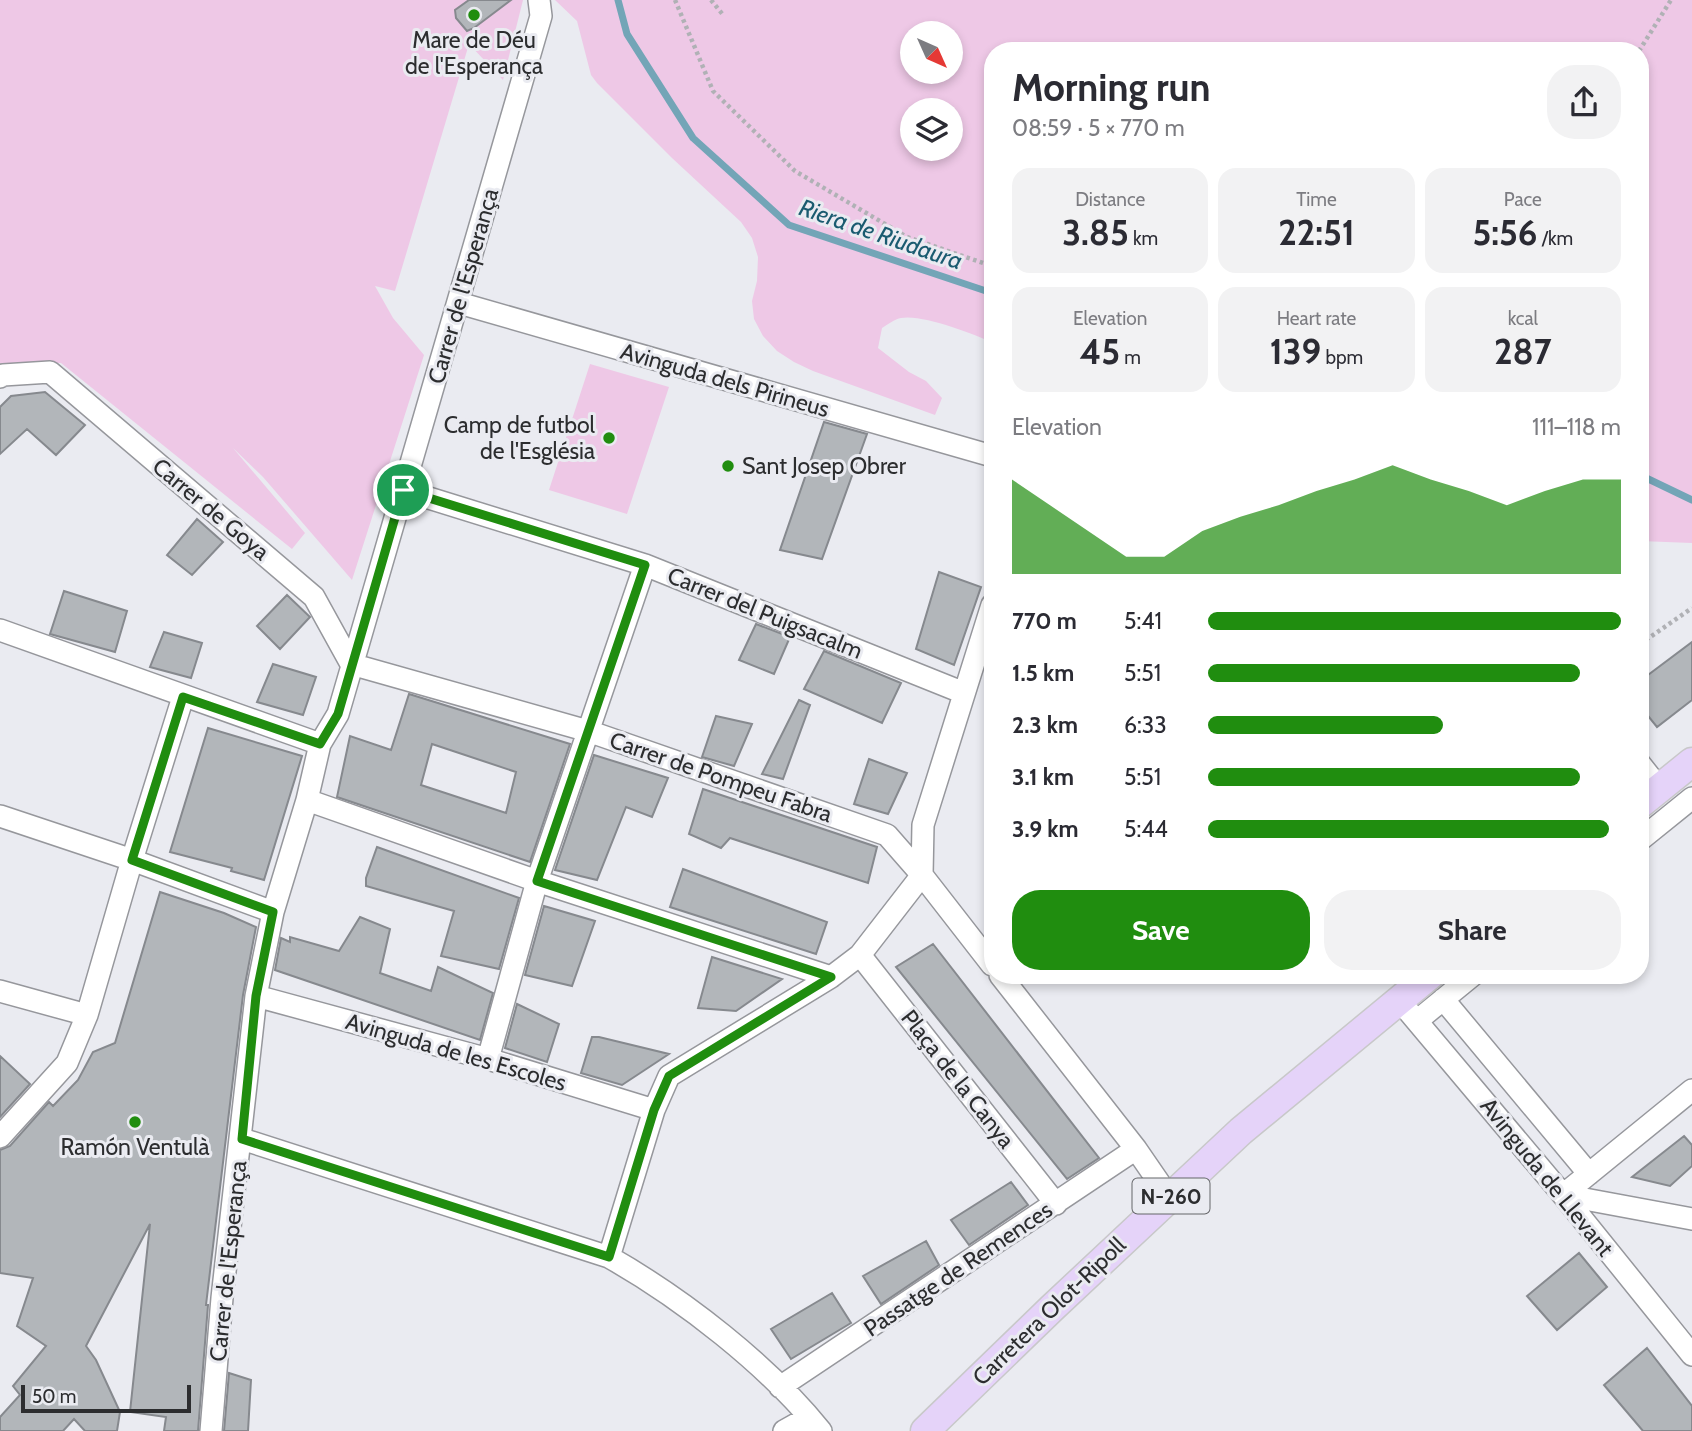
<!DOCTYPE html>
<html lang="en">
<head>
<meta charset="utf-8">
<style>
  :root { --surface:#fff; --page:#f2f2f3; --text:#2b2b33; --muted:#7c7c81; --accent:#208d0f }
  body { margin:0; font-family:Cabin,sans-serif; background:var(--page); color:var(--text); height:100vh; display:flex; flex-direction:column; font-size:26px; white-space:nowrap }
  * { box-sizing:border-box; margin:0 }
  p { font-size:23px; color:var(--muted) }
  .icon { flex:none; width:38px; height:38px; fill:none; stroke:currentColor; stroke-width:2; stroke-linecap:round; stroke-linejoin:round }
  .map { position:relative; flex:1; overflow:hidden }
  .sheet { position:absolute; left:984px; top:42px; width:665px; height:942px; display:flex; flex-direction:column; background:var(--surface); border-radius:28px; box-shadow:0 4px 10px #0003 }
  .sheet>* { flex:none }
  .needle { width:46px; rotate:135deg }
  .controls { position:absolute; left:900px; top:21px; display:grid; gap:14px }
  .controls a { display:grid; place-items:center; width:63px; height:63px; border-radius:50%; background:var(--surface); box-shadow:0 4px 10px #0003; font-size:35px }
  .scale { position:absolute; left:21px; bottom:18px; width:170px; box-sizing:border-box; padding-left:7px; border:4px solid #2c2d2f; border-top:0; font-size:19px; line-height:24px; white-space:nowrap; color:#2c2d2f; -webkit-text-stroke:5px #eaebf1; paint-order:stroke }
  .pin { position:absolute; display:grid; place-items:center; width:60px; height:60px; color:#fff; margin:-30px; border:4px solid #fff; border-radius:50%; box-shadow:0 2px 7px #0007 }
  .round { display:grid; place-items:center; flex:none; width:74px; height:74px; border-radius:28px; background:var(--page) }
  .head { display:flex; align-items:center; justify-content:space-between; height:119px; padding:0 28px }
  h1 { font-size:38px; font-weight:700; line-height:52px }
  .metrics { display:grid; grid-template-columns:repeat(3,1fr); gap:10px; height:119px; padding:7px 28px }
  .metrics div { display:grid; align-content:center; border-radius:18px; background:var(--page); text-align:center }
  .metrics b { font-size:35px; font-weight:700 }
  .metrics small { font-size:19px; font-weight:400 }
  .metrics p { font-size:19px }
  .chart { height:196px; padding:14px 28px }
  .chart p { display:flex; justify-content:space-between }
  .chart svg { width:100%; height:126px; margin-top:7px; fill:var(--accent); opacity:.7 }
  .cta { display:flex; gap:14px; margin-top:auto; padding:14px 28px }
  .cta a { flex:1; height:80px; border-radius:28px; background:var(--accent); color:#fff; font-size:28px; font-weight:700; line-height:80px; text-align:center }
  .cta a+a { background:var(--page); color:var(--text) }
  ul { padding:0 28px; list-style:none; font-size:23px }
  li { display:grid; grid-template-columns:112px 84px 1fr; align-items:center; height:52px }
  li i { height:18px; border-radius:9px; background:var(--accent) }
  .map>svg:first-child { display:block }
  .green { fill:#eec8e6; fill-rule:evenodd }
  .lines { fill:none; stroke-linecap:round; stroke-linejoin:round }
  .stream { stroke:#73a5b7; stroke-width:7 }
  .building { fill:#b2b6ba; stroke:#86898e; stroke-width:2; fill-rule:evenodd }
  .minor-casing { stroke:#96979c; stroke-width:24 }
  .major-casing { stroke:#c8c8c9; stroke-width:31 }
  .path { stroke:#b0b1b5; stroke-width:4.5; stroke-dasharray:3.5 3.5; stroke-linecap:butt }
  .minor { stroke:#fff; stroke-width:21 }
  .major { stroke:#e5d3f9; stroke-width:28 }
  .route-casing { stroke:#fff; stroke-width:14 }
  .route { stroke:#208d0f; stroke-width:9 }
  .poi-dot { fill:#208d0f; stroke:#eaebf1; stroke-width:2.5 }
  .labels { text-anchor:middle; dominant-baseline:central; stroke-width:6; stroke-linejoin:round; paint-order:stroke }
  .shield { fill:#eaebf1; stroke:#656669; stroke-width:2 }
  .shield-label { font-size:21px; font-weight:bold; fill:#2c2d2f }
  .poi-label { font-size:23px; fill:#2c2d2f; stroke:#eaebf1 }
  .street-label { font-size:23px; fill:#2c2d2f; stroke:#eaebf1 }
  .water-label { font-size:24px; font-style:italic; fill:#1a5b70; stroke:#eaebf1 }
</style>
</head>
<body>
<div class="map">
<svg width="1692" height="1431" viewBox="0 0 1692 1431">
  <rect width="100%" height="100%" fill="#eaebf1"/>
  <!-- green -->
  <path class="green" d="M 0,0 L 523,0 L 503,80 L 469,44 L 395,291 L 375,286 L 393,318 L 424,355 L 352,580 L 263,477 L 233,448 L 305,533 L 292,549 L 61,363 L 0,363 Z
    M 555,0 L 1692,0 L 1692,543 L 1640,541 L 1640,51 L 992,51 L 992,342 C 972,334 923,314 901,318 C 895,319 887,325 882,328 L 878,348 L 909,372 L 926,381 L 942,398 L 935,415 L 813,371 L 794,362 L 777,351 L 763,336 L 754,319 L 752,301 L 757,281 L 758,257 L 752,238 L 741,222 L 672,158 L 597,83 L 591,75 L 577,21 ZM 912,33 L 950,33 L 950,72 L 912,72 ZM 912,110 L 950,110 L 950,149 L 912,149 Z
    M 590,364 L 669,387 L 627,514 L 549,490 Z"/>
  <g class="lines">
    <!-- stream -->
    <path class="stream" d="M 618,0 L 627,34 L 693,138 L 789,225 L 992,293
      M 1640,475 L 1692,500"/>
  </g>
  <!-- building -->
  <path class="building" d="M 469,0 L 511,0 L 474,28 L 467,31 L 456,18 L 455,10 Z
    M 45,392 L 85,425 L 56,455 L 27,429 L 0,454 L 0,407 L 11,396 Z
    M 824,422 L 867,434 L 822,559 L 780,550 Z
    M 197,519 L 223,542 L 192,575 L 167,555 Z
    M 939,572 L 981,587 L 954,665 L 916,649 Z
    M 64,591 L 127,611 L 115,652 L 50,634 Z
    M 287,595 L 310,617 L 280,649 L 257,626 Z
    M 756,624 L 790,637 L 774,674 L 739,660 Z
    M 164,632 L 202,643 L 191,678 L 150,667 Z
    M 1692,642 L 1692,700 L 1657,727 L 1640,706 L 1640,681 Z
    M 824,651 L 901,683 L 882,723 L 804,689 Z
    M 273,664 L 316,677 L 303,715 L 257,702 Z
    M 409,694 L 570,744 L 530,862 L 337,797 L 350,736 L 391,750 ZM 432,744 L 516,772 L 506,813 L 421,785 Z
    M 799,700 L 810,705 L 783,779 L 762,774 Z
    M 716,716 L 752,724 L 734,766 L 702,757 Z
    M 208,728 L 302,756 L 264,880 L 231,871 L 232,868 L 170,852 Z
    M 594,755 L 668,778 L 652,817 L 626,807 L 597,880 L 555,870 Z
    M 869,759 L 907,773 L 888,814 L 854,804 Z
    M 703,789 L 877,847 L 868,883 L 730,838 L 721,848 L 689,834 Z
    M 377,847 L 519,898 L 499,969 L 441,956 L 454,911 L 366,886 L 366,878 Z
    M 683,869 L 827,922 L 816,954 L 670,907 Z
    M 160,892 L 224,913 L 256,927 L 243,995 L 206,1305 L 208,1305 L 198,1431 L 164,1431 L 166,1417 L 130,1412 L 150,1224 L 86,1346 L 96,1360 L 120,1412 L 117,1431 L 85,1431 L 74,1419 L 63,1431 L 0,1431 L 0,1417 L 20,1395 L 13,1386 L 46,1346 L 17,1326 L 33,1278 L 0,1273 L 0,1150 L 10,1146 L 49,1102 L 53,1106 L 78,1080 L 93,1052 L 115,1043 Z
    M 544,906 L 595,921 L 572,986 L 525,975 Z
    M 360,917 L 390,929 L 380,973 L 431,991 L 438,967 L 493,993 L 480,1040 L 275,970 L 281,938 L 290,942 L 290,937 L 339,951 Z
    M 933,944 L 1099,1158 L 1067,1179 L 896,967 Z
    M 712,957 L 782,979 L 736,1011 L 698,1008 Z
    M 517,1004 L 559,1024 L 547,1062 L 505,1048 Z
    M 592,1037 L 599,1037 L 669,1054 L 622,1085 L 581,1073 Z
    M 0,1056 L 30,1084 L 0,1117 Z
    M 1684,1136 L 1692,1145 L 1692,1166 L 1670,1186 L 1632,1177 Z
    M 1011,1182 L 1028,1205 L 969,1245 L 951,1220 Z
    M 926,1241 L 939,1265 L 881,1304 L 863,1276 Z
    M 1579,1253 L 1607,1287 L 1557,1330 L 1527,1296 Z
    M 832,1293 L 851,1323 L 791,1359 L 771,1329 Z
    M 1647,1348 L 1692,1406 L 1692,1431 L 1643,1431 L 1604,1385 Z
    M 229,1373 L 251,1380 L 248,1431 L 224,1431 Z"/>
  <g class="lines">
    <defs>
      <path id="minor" d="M 459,303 L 992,456
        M 0,377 L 3,375 L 50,372 L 314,597 L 351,664
        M 403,490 L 645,565 L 964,693
        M 0,630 L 320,744
        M 351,664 L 588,731 L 887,835 L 922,875 L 992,965
        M 1640,764 L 1659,788
        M 307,800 L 537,881 L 831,977
        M 0,816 L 132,860 L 273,912
        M 1640,840 L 1692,798
        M 860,955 L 1056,1204
        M 1000,975 L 1136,1149 L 1169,1197
        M 0,991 L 87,1015
        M 256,996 L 488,1059 L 654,1110
        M 1443,999 L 1589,1174
        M 1399,1000 L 1563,1195 L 1692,1355
        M 1418,1020 L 1473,975
        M 488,1059 L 537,881 L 645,565
        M 0,1137 L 67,1063 L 87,1015 L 132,860 L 183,697
        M 242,1139 L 609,1257 C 683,1299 768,1365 821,1431
        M 1563,1195 L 1692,1090
        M 1563,1195 L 1692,1219
        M 609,1257 L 654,1110 L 669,1076 L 831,977 L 860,955 L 922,875 L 923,825 L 992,605
        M 780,1387 L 1136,1149
        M 211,1431 L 222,1298 L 256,996 L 273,912 L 307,800 L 320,744 L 338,714 L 541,16 L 539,0
        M 784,1431 L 809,1417"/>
      <path id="major" d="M 1640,804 L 1692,762
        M 925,1431 L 1052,1308 L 1241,1131 L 1430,975"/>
    </defs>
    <!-- minor casing -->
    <use href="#minor" class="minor-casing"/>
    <!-- major casing -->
    <use href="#major" class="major-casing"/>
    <!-- path -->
    <path class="path" d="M 675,0 L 713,91 L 795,171 L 907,237 L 992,266
      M 711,0 L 724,16
      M 1639,51 L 1671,0
      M 1640,644 L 1692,608"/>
    <!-- minor -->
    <use href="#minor" class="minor"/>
    <!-- major -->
    <use href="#major" class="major"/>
  </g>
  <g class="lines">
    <defs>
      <path id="route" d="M 403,490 L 645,565 L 537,881 L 831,977 L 669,1076 L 654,1110 L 609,1257 L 242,1139 L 256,996 L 273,912 L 132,860 L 183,697 L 320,744 L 338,714 Z"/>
    </defs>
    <!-- route casing -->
    <use href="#route" class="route-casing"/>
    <!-- route -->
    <use href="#route" class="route"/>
  </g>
  <!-- markers -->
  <g class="poi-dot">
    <circle cx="474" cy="15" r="7"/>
    <circle cx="609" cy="438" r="7"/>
    <circle cx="728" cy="466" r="7"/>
    <circle cx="135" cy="1122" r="7"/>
  </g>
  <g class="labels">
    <!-- shield labels -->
    <rect class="shield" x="1132.5" y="1178.5" width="77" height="35" rx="5"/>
    <g class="shield-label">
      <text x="1171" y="1196">N-260</text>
    </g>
    <!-- poi labels -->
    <g class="poi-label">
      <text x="474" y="40">Mare de Déu<tspan x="474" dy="26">de l'Esperança</tspan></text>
      <text x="595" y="425" text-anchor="end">Camp de futbol<tspan x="595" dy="26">de l'Església</tspan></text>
      <text x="742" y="466" text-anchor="start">Sant Josep Obrer</text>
      <text x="135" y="1147">Ramón Ventulà</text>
    </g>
    <!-- street labels -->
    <g class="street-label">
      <text transform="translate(463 286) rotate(-74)">Carrer de l'Esperança</text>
      <text transform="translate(725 380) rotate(16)">Avinguda dels Pirineus</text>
      <text transform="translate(211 509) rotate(40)">Carrer de Goya</text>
      <text transform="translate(765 613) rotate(22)">Carrer del Puigsacalm</text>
      <text transform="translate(721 777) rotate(19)">Carrer de Pompeu Fabra</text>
      <text transform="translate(456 1052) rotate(16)">Avinguda de les Escoles</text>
      <text transform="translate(958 1079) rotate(52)">Plaça de la Canya</text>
      <text transform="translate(1547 1177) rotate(51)">Avinguda de Llevant</text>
      <text transform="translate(228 1261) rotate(-84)">Carrer de l'Esperança</text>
      <text transform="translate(958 1269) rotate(-34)">Passatge de Remences</text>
      <text transform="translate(1049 1311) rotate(-44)">Carretera Olot-Ripoll</text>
    </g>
    <!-- water labels -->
    <g class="water-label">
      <text transform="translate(881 234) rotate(19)">Riera de Riudaura</text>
    </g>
  </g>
</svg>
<div class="controls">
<a><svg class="needle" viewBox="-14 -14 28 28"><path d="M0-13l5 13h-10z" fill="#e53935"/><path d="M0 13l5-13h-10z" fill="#7c7c81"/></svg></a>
<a><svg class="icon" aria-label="layers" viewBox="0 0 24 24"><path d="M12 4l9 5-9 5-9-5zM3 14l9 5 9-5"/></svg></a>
</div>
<div class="scale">50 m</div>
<div class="pin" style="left:403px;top:490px;background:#1e9e55"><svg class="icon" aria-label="arrive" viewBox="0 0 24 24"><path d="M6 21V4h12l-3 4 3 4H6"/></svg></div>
<section class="sheet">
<div class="head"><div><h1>Morning run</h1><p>08:59 · 5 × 770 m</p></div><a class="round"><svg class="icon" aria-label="share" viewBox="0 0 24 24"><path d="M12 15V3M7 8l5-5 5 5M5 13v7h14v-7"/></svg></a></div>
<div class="metrics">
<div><p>Distance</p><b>3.85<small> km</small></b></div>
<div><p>Time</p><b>22:51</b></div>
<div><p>Pace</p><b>5:56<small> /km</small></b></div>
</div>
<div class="metrics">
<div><p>Elevation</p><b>45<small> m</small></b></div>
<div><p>Heart rate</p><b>139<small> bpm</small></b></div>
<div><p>kcal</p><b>287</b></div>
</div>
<div class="chart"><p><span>Elevation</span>111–118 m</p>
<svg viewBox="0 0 160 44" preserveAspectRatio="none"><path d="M0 44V11L10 20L20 29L30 38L40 38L50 29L60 24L70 20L80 15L90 11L100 6L110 11L120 15L130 20L140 15L150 11L160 11V44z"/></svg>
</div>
<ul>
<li><b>770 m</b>5:41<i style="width:100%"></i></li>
<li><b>1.5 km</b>5:51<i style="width:90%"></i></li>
<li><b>2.3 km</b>6:33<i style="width:57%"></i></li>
<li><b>3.1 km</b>5:51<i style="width:90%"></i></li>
<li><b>3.9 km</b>5:44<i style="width:97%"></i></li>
</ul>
<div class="cta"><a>Save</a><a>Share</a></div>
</section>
</div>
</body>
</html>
